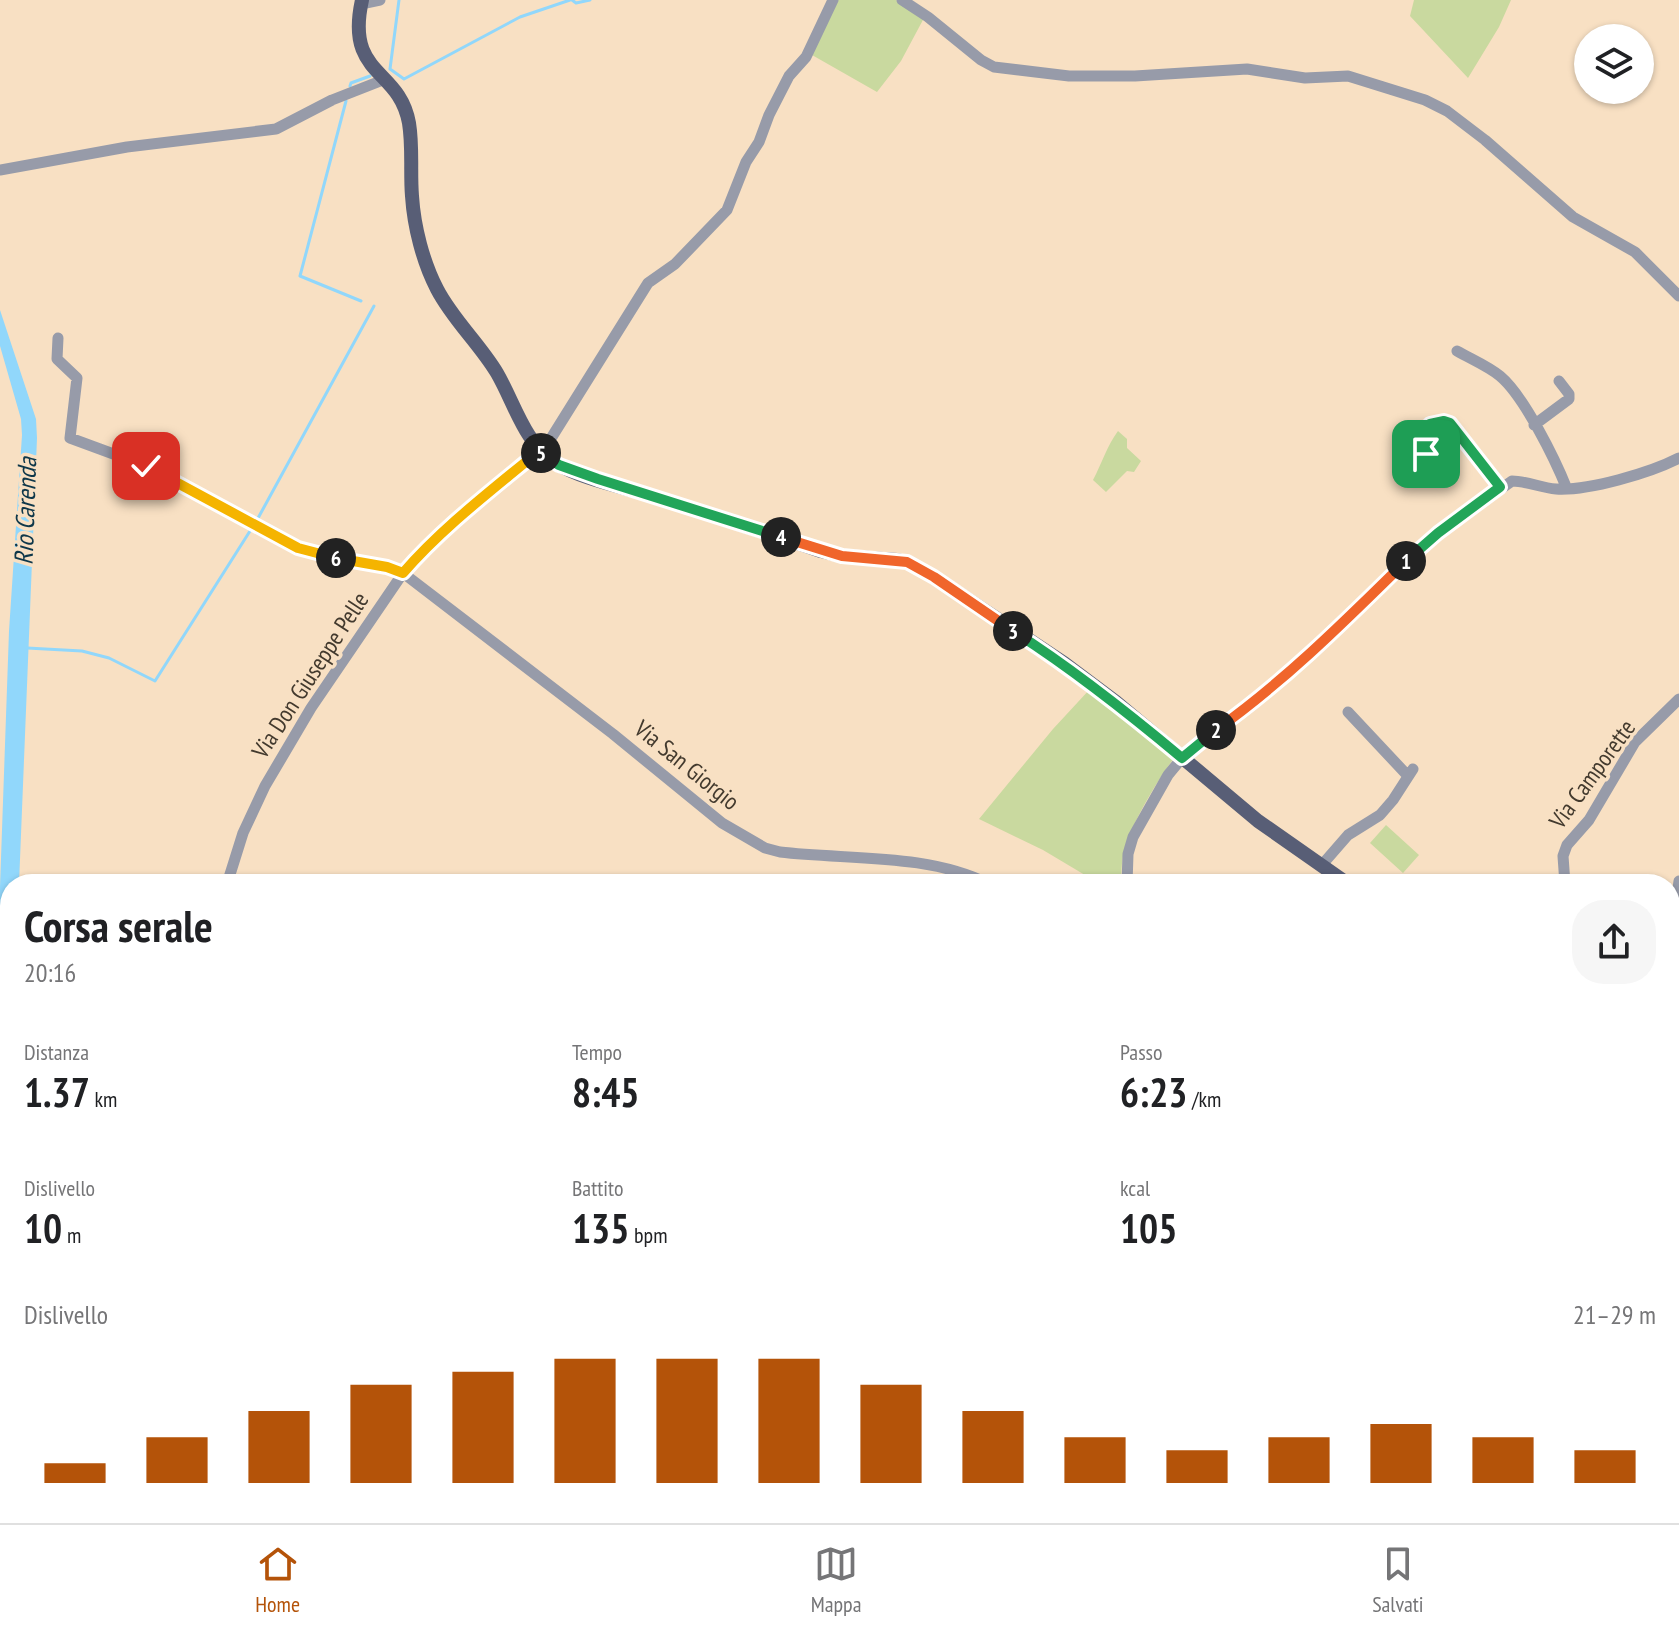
<!DOCTYPE html>
<html lang="it">
<head>
<meta charset="utf-8">
<style>
  :root { --surface:#fff; --page:#f6f6f6; --text:#202124; --muted:#757577; --line:#e0e0e0; --accent:#b45309 }
  body { margin:0; font-family:"PT Sans Narrow",sans-serif; background:var(--page); color:var(--text); height:100vh; display:flex; flex-direction:column; font-size:30px; white-space:nowrap }
  * { box-sizing:border-box; margin:0 }
  p { font-size:26px; color:var(--muted) }
  .icon { flex:none; width:44px; height:44px; fill:none; stroke:currentColor; stroke-width:2; stroke-linecap:round; stroke-linejoin:round }
  .map { position:relative; flex:1; overflow:hidden }
  .sheet { position:absolute; left:0px; top:874px; width:1680px; height:650px; display:flex; flex-direction:column; background:var(--surface); border-radius:32px 32px 0 0; box-shadow:0 2px 6px #0004 }
  .sheet>* { flex:none }
  .fabs { position:absolute; left:1574px; top:24px; display:grid; gap:16px }
  .fabs a { display:grid; place-items:center; width:80px; height:80px; border-radius:50%; background:var(--surface); box-shadow:0 2px 6px #0004; font-size:40px }
  .pin { position:absolute; display:grid; place-items:center; width:68px; height:68px; color:#fff; margin:-34px; border-radius:16px; box-shadow:0 4px 12px #0006 }
  .km { position:absolute; width:40px; height:40px; margin:-20px; border-radius:50%; background:#222; color:#fff; font-size:22px; line-height:40px; text-align:center }
  .round { display:grid; place-items:center; flex:none; width:84px; height:84px; border-radius:32px; background:var(--page) }
  .head { display:flex; align-items:center; justify-content:space-between; height:136px; padding:0 24px }
  h1 { font-size:44px; font-weight:700; line-height:60px }
  .figures { display:grid; grid-template-columns:repeat(3,1fr); gap:12px; height:136px; padding:8px 24px }
  .figures div { display:grid; align-content:center }
  .figures b { font-size:40px; font-weight:700 }
  .figures small { font-size:22px; font-weight:400 }
  .figures p { font-size:22px }
  .chart { height:224px; padding:16px 24px }
  .chart p { display:flex; justify-content:space-between }
  .chart svg { width:100%; height:144px; margin-top:8px; stroke:var(--accent); stroke-width:6 }
  .dock { display:flex; justify-content:space-around; align-items:center; height:112px; border-top:2px solid var(--line); background:var(--surface); font-size:22px; color:var(--muted) }
  .dock a { display:grid; justify-items:center; gap:4px }
  .dock .current { color:var(--accent) }
  .map>svg:first-child { display:block }
  .green { fill:#c9d99f }
  .water { fill:#91d7fb }
  .lines { fill:none; stroke-linecap:round; stroke-linejoin:round }
  .stream { stroke:#91d7fb; stroke-width:3 }
  .minor { stroke:#979ba9; stroke-width:11 }
  .major { stroke:#585e76; stroke-width:14 }
  .split-1-casing { stroke:#fff; stroke-width:16 }
  .split-2-casing { stroke:#fff; stroke-width:16 }
  .split-3-casing { stroke:#fff; stroke-width:16 }
  .split-4-casing { stroke:#fff; stroke-width:16 }
  .split-5-casing { stroke:#fff; stroke-width:16 }
  .split-6-casing { stroke:#fff; stroke-width:16 }
  .split-7-casing { stroke:#fff; stroke-width:16 }
  .split-1 { stroke:#22a559; stroke-width:10 }
  .split-2 { stroke:#f0652b; stroke-width:10 }
  .split-3 { stroke:#22a559; stroke-width:10 }
  .split-4 { stroke:#f0652b; stroke-width:10 }
  .split-5 { stroke:#22a559; stroke-width:10 }
  .split-6 { stroke:#f5b400; stroke-width:10 }
  .split-7 { stroke:#f5b400; stroke-width:10 }
  .labels { text-anchor:middle; dominant-baseline:central; stroke-width:7; stroke-linejoin:round; paint-order:stroke }
  .street-label { font-size:24px; fill:#433a2e; stroke:#f8e0c3 }
  .water-label { font-size:26px; font-style:italic; fill:#0e374a; stroke:#f8e0c3 }
</style>
</head>
<body>
<div class="map">
<svg width="1679" height="1523" viewBox="0 0 1679 1523">
  <rect width="100%" height="100%" fill="#f8e0c3"/>
  <!-- green -->
  <path class="green" d="M 838,0 L 896,0 L 924,18 L 901,61 L 877,92 L 812,55 Z
    M 1414,0 L 1511,0 L 1499,27 L 1468,78 L 1410,16 Z
    M 1118,431 L 1127,439 L 1127,448 L 1141,461 L 1134,472 L 1127,471 L 1106,492 L 1093,480 C 1102,463 1107,446 1118,431 Z
    M 1090,689 L 1175,757 C 1159,777 1129,828 1124,852 C 1121,863 1122,874 1120,884 L 1100,884 L 1043,850 L 979,819 L 1053,729 Z
    M 1386,825 L 1419,855 L 1403,873 L 1370,843 Z"/>
  <!-- water -->
  <path class="water" d="M 0,310 L 36,419 L 37,438 L 19,884 L 10,884 L 10,979 L 0,1030 L 0,887 L 9,631 L 22,435 L 21,419 L 0,346 Z"/>
  <g class="lines">
    <!-- stream -->
    <path class="stream" d="M 572,0 L 576,3 L 590,0
      M 390,69 L 404,79 L 520,17 L 570,0
      M 390,69 L 399,0
      M 350,86 L 351,83 L 370,76
      M 346,101 L 300,276 L 361,301
      M 257,520 L 374,306
      M 27,648 L 82,651 L 109,658 L 155,681 L 250,531
      M 1670,997 L 1679,988
      M 1670,1344 L 1675,1359
      M 1670,1475 L 1679,1463
      M 1633,1523 L 1640,1514"/>
    <!-- minor -->
    <path class="minor" d="M 902,0 L 928,17 L 981,60 L 994,67 L 1069,76 L 1135,76 L 1247,69 L 1305,78 L 1348,76 L 1425,100 L 1447,111 L 1485,140 L 1573,217 L 1635,252 L 1679,296
      M 361,4 L 380,0
      M 0,170 L 127,147 L 276,129 L 332,100 L 383,80
      M 58,338 L 57,359 L 77,378 L 70,438 L 146,466 L 298,548 L 403,573 L 613,734 L 722,823 L 765,848 L 780,852 C 848,860 927,853 989,884
      M 1457,351 C 1471,359 1488,366 1500,376 C 1524,396 1555,459 1567,489
      M 1534,425 L 1569,399 L 1569,394 L 1559,381
      M 1426,454 L 1428,447 L 1422,437 L 1430,424 L 1444,421 L 1450,423 L 1500,487
      M 1348,712 L 1408,776
      M 1321,866 L 1348,835 L 1380,815 L 1393,800 L 1413,769
      M 227,884 L 243,833 L 265,786 L 311,708 L 403,573 L 428,544 L 545,448 L 648,283 L 675,264 L 727,210 L 746,162 L 759,142 L 769,115 L 789,76 L 806,57 L 833,0
      M 1127,884 L 1128,854 L 1133,837 L 1168,775 L 1182,758 L 1253,704 L 1312,653 L 1438,533 L 1512,481 C 1527,481 1541,488 1556,489 C 1588,491 1650,473 1679,458
      M 1565,884 L 1563,856 L 1567,845 L 1589,820 L 1635,742 L 1679,699
      M 1670,950 L 1679,881
      M 1670,1012 L 1679,1005
      M 1670,1160 L 1679,1167
      M 1670,1179 L 1679,1185
      M 0,1308 L 10,1311
      M 1670,1364 L 1679,1364
      M 1095,1514 L 1140,1523
      M 267,1523 L 267,1514
      M 704,1523 L 706,1514
      M 1216,1523 L 1218,1514
      M 1338,1523 L 1341,1514"/>
    <!-- major -->
    <path class="major" d="M 362,0 C 345,77 399,67 409,123 C 413,147 410,172 412,196 C 414,227 423,262 437,289 C 453,320 479,343 497,373 C 515,404 524,443 556,463 C 580,478 615,485 642,493 C 702,512 762,531 821,551 L 842,556 L 897,560 L 907,562 L 934,577 L 1064,663 L 1116,702 L 1258,821 L 1348,884
      M 0,948 L 10,950
      M 1670,1190 L 1679,1196
      M 1506,1514 L 1519,1523"/>
  </g>
  <g class="lines">
    <defs>
      <path id="split-1" d="M 1406,561 L 1438,533 L 1500,487 L 1450,423 L 1444,421 L 1430,424 L 1422,437 L 1428,447 L 1426,454"/>
      <path id="split-2" d="M 1216,730 C 1286,680 1345,621 1406,561"/>
      <path id="split-3" d="M 1013,631 C 1073,669 1127,712 1182,758 L 1216,730"/>
      <path id="split-4" d="M 781,537 L 842,556 L 907,562 L 934,577 L 1013,631"/>
      <path id="split-5" d="M 541,453 L 559,465 L 598,479 L 781,537"/>
      <path id="split-6" d="M 336,558 L 387,567 L 403,573 C 443,527 492,490 539,451 L 541,453"/>
      <path id="split-7" d="M 146,466 L 298,548 L 336,558"/>
    </defs>
    <!-- split-1 casing -->
    <use href="#split-1" class="split-1-casing"/>
    <!-- split-2 casing -->
    <use href="#split-2" class="split-2-casing"/>
    <!-- split-3 casing -->
    <use href="#split-3" class="split-3-casing"/>
    <!-- split-4 casing -->
    <use href="#split-4" class="split-4-casing"/>
    <!-- split-5 casing -->
    <use href="#split-5" class="split-5-casing"/>
    <!-- split-6 casing -->
    <use href="#split-6" class="split-6-casing"/>
    <!-- split-7 casing -->
    <use href="#split-7" class="split-7-casing"/>
    <!-- split-1 -->
    <use href="#split-1" class="split-1"/>
    <!-- split-2 -->
    <use href="#split-2" class="split-2"/>
    <!-- split-3 -->
    <use href="#split-3" class="split-3"/>
    <!-- split-4 -->
    <use href="#split-4" class="split-4"/>
    <!-- split-5 -->
    <use href="#split-5" class="split-5"/>
    <!-- split-6 -->
    <use href="#split-6" class="split-6"/>
    <!-- split-7 -->
    <use href="#split-7" class="split-7"/>
  </g>
  <g class="labels">
    <!-- street labels -->
    <g class="street-label">
      <text transform="translate(310 675) rotate(-57)">Via Don Giuseppe Pelle</text>
      <text transform="translate(687 765) rotate(39)">Via San Giorgio</text>
      <text transform="translate(1592 774) rotate(-54)">Via Camporette</text>
    </g>
    <!-- water labels -->
    <g class="water-label">
      <text transform="translate(25 511) rotate(-88)">Rio Carenda</text>
    </g>
  </g>
</svg>
<div class="fabs">
<a><svg class="icon" aria-label="layers" viewBox="0 0 24 24"><path d="M12 4l9 5-9 5-9-5zM3 14l9 5 9-5"/></svg></a>
</div>
<div class="pin" style="left:1426px;top:454px;background:#1e9e55"><svg class="icon" aria-label="arrive" viewBox="0 0 24 24"><path d="M6 21V4h12l-3 4 3 4H6"/></svg></div>
<div class="pin" style="left:146px;top:466px;background:#d93025"><svg class="icon" aria-label="check" viewBox="0 0 24 24"><path d="M5 12l5 5 9-10"/></svg></div>
<b class="km" style="left:1406px;top:561px">1</b>
<b class="km" style="left:1216px;top:730px">2</b>
<b class="km" style="left:1013px;top:631px">3</b>
<b class="km" style="left:781px;top:537px">4</b>
<b class="km" style="left:541px;top:453px">5</b>
<b class="km" style="left:336px;top:558px">6</b>
<section class="sheet">
<div class="head"><div><h1>Corsa serale</h1><p>20:16</p></div><a class="round"><svg class="icon" aria-label="share" viewBox="0 0 24 24"><path d="M12 15V3M7 8l5-5 5 5M5 13v7h14v-7"/></svg></a></div>
<div class="figures">
<div><p>Distanza</p><b>1.37<small> km</small></b></div>
<div><p>Tempo</p><b>8:45</b></div>
<div><p>Passo</p><b>6:23<small> /km</small></b></div>
</div>
<div class="figures">
<div><p>Dislivello</p><b>10<small> m</small></b></div>
<div><p>Battito</p><b>135<small> bpm</small></b></div>
<div><p>kcal</p><b>105</b></div>
</div>
<div class="chart"><p><span>Dislivello</span>21–29 m</p>
<svg viewBox="0 0 160 44" preserveAspectRatio="none"><path d="M5 44V38M15 44V30M25 44V22M35 44V14M45 44V10M55 44V6M65 44V6M75 44V6M85 44V14M95 44V22M105 44V30M115 44V34M125 44V30M135 44V26M145 44V30M155 44V34"/></svg>
</div>
</section>
</div>
<nav class="dock">
<a class="current"><svg class="icon" aria-label="home" viewBox="0 0 24 24"><path d="M3 11l9-7 9 7M6 9v11h12V9"/></svg>Home</a>
<a><svg class="icon" aria-label="map" viewBox="0 0 24 24"><path d="M3 6l6-2 6 2 6-2v14l-6 2-6-2-6 2zM9 4v14M15 6v14"/></svg>Mappa</a>
<a><svg class="icon" aria-label="saved" viewBox="0 0 24 24"><path d="M7 4h10v16l-5-4-5 4z"/></svg>Salvati</a>
</nav>
</body>
</html>
